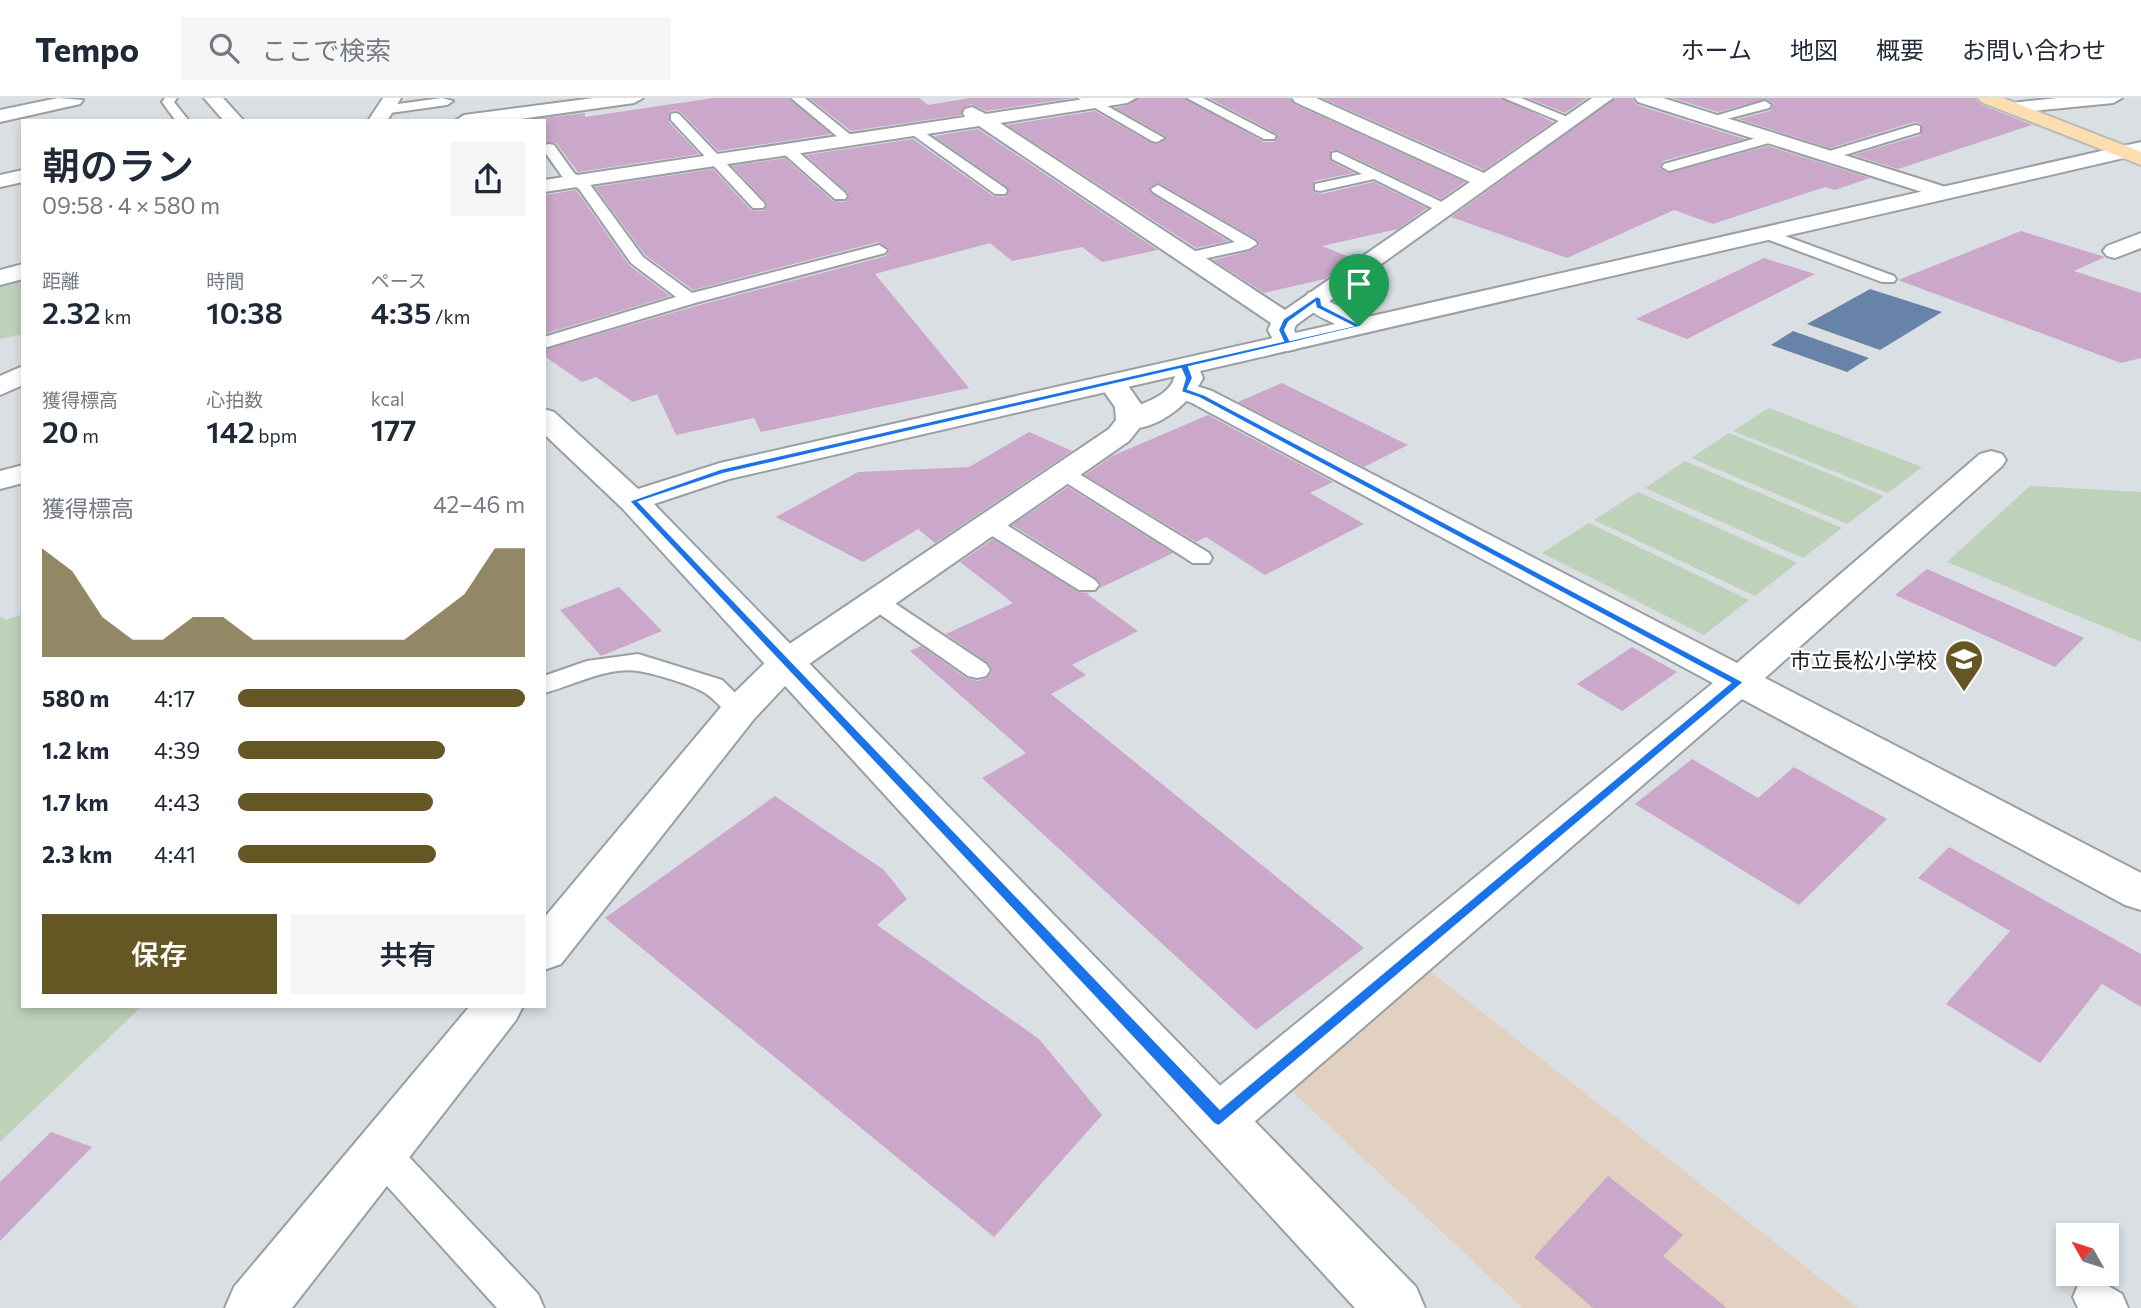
<!DOCTYPE html>
<html lang="ja">
<head>
<meta charset="utf-8">
<style>
  :root { --surface:#fff; --page:#f6f6f7; --text:#1f2937; --muted:#747a83; --line:#e0e1e3; --accent:#655724 }
  body { margin:0; font-family:Commissioner,"Noto Sans JP",sans-serif; background:var(--page); color:var(--text); height:100vh; display:flex; flex-direction:column; font-size:26px; white-space:nowrap }
  * { box-sizing:border-box; margin:0 }
  p { font-size:23px; color:var(--muted) }
  .icon { flex:none; width:38px; height:38px; fill:none; stroke:currentColor; stroke-width:2; stroke-linecap:round; stroke-linejoin:round }
  .map { position:relative; flex:1; overflow:hidden }
  .side { position:absolute; left:21px; top:21px; width:525px; height:889px; display:flex; flex-direction:column; background:var(--surface); border-radius:0px; box-shadow:0 4px 10px #0003 }
  .side>* { flex:none }
  .needle { width:46px; rotate:309deg }
  .controls { position:absolute; left:2056px; top:1125px; display:grid; gap:14px }
  .controls a { display:grid; place-items:center; width:63px; height:63px; border-radius:0px; background:var(--surface); box-shadow:0 4px 10px #0003; font-size:35px }
  .pin { position:absolute; display:grid; place-items:center; width:60px; height:60px; color:#fff; margin:-72px -30px; border-radius:50% 50% 50% 0; rotate:-45deg; box-shadow:0 0 7px #0007 }
  .pin .icon { rotate:45deg }
  .round { display:grid; place-items:center; flex:none; width:74px; height:74px; border-radius:0px; background:var(--page) }
  .headline { display:flex; align-items:center; justify-content:space-between; height:119px; padding:0 21px }
  h1 { font-size:38px; font-weight:600; line-height:52px }
  .figures { display:grid; grid-template-columns:repeat(3,1fr); gap:10px; height:119px; padding:7px 21px }
  .figures div { display:grid; align-content:center }
  .figures b { font-size:30px; font-weight:600 }
  .figures small { font-size:19px; font-weight:400 }
  .figures p { font-size:19px }
  .chart { height:196px; padding:14px 21px }
  .chart p { display:flex; justify-content:space-between }
  .chart svg { width:100%; height:126px; margin-top:7px; fill:var(--accent); opacity:.7 }
  .action { display:flex; gap:14px; margin-top:auto; padding:14px 21px }
  .action a { flex:1; height:80px; border-radius:0px; background:var(--accent); color:#fff; font-size:28px; font-weight:600; line-height:80px; text-align:center }
  .action a+a { background:var(--page); color:var(--text) }
  ul { padding:0 21px; list-style:none; font-size:23px }
  li { display:grid; grid-template-columns:112px 84px 1fr; align-items:center; height:52px }
  li i { height:18px; border-radius:9px; background:var(--accent) }
  header { display:flex; align-items:center; gap:42px; box-sizing:border-box; height:98px; padding:0 35px; background:var(--surface); border-bottom:2px solid var(--line) }
  header strong { font-size:33px }
  nav { display:flex; gap:38px; margin-inline-start:auto; font-size:24px }
  .search { width:490px; height:63px; background:var(--page); display:flex; align-items:center; gap:18px; box-sizing:border-box; padding:0 24px; border-radius:0px; color:var(--muted); font-size:26px }
  .map>svg:first-child { display:block }
  .commercial { fill:#e2d1c0 }
  .green { fill:#bed1b9 }
  .water { fill:#6783a7 }
  .building { fill:#cba7ca }
  .lines { fill:none; stroke-linecap:round; stroke-linejoin:round }
  .lane-casing { stroke:#9a9fa4; stroke-width:4 }
  .street-casing { stroke:#9a9fa4; stroke-width:4 }
  .secondary-casing { stroke:#9a9fa4; stroke-width:4 }
  .primary-casing { stroke:#b9baba; stroke-width:4 }
  .lane { fill:#fff; fill-rule:evenodd }
  .street { fill:#fff; fill-rule:evenodd }
  .secondary { fill:#fff; fill-rule:evenodd }
  .primary { fill:#fcdeb0; fill-rule:evenodd }
  .route { fill:#1a73e8; stroke:#fff; stroke-width:2; fill-rule:evenodd }
  .labels { text-anchor:middle; dominant-baseline:central; stroke-width:5; stroke-linejoin:round; paint-order:stroke }
  .poi-label { font-size:21px; fill:#17181a; stroke:#fff; text-anchor:end }
</style>
</head>
<body>
<header>
<strong>Tempo</strong>
<div class="search"><svg class="icon" aria-label="search" viewBox="0 0 24 24"><circle cx="10" cy="10" r="6"/><path d="M15 15l6 6"/></svg>ここで検索</div>
<nav><a>ホーム</a><a>地図</a><a>概要</a><a>お問い合わせ</a></nav>
</header>
<div class="map">
<svg width="2141" height="1210" viewBox="0 0 2141 1210">
  <rect width="100%" height="100%" fill="#dadfe4"/>
  <!-- commercial -->
  <path class="commercial" d="M 1421,866 L 1858,1210 L 1523,1210 L 1283,985 Z"/>
  <!-- green -->
  <path class="green" d="M 23,181 L 23,236 L 0,241 L 0,187 Z
    M 1769,310 L 1922,369 L 1888,395 L 1733,333 Z
    M 1729,335 L 1884,398 L 1847,426 L 1691,360 Z
    M 1685,363 L 1842,430 L 1803,460 L 1645,390 Z
    M 2030,388 L 2141,394 L 2141,544 L 1947,464 Z
    M 1638,394 L 1797,465 L 1755,498 L 1594,422 Z
    M 1589,425 L 1749,502 L 1704,537 L 1542,455 Z
    M 23,516 L 23,908 L 142,908 L 0,1044 L 0,518 L 6,522 Z"/>
  <!-- water -->
  <path class="water" d="M 1870,191 L 1942,214 L 1880,252 L 1807,226 Z
    M 1793,233 L 1869,260 L 1847,274 L 1771,247 Z"/>
  <!-- building -->
  <path class="building" d="M 713,0 L 788,0 L 831,36 L 718,53 L 681,14 L 674,12 L 669,14 L 669,24 L 699,56 L 578,74 L 556,45 L 544,44 L 544,23 L 537,21 L 585,15 L 585,19 Z
    M 809,0 L 919,0 L 928,7 L 970,0 L 1074,0 L 986,13 L 971,6 L 963,10 L 961,17 L 851,33 Z
    M 1138,0 L 1185,0 L 1264,44 L 1274,44 L 1279,37 L 1209,0 L 1289,0 L 1294,6 L 1465,84 L 1441,101 L 1338,52 L 1331,52 L 1331,63 L 1354,75 L 1314,83 L 1313,94 L 1321,96 L 1374,84 L 1427,110 L 1398,131 L 1322,148 L 1354,161 L 1325,181 L 1264,195 L 1213,162 L 1250,153 L 1260,147 L 1256,141 L 1159,85 L 1150,89 L 1152,96 L 1228,143 L 1196,150 L 1007,27 L 1095,13 L 1151,45 L 1158,46 L 1166,41 L 1165,38 L 1115,10 L 1128,7 Z
    M 1322,0 L 1502,0 L 1553,24 L 1484,72 Z
    M 1528,0 L 1587,0 L 1565,15 Z
    M 1616,0 L 1632,0 L 1637,7 L 1745,41 L 1663,63 L 1659,70 L 1668,75 L 1768,48 L 1870,80 L 1835,92 L 1825,89 L 1713,126 L 1674,112 L 1567,160 L 1451,119 Z
    M 1672,0 L 1975,0 L 1980,6 L 2032,27 L 1898,71 L 1853,57 L 1921,37 L 1921,25 L 1914,24 L 1830,50 L 1738,21 L 1770,13 L 1774,6 L 1766,1 L 1718,14 Z
    M 978,31 L 1158,152 L 1102,164 L 1082,149 L 1012,163 L 990,145 L 875,176 L 969,290 L 761,334 L 754,320 L 676,337 L 657,296 L 633,304 L 596,279 L 582,284 L 544,258 L 544,252 L 696,208 L 886,158 L 889,153 L 888,150 L 878,144 L 693,192 L 645,157 L 595,89 L 713,71 L 751,112 L 763,113 L 767,108 L 765,103 L 732,68 L 785,60 L 833,103 L 845,104 L 849,99 L 847,94 L 806,57 L 913,41 L 993,98 L 1005,99 L 1009,94 L 1006,88 L 934,38 Z
    M 576,92 L 629,167 L 670,198 L 544,236 L 544,97 Z
    M 2021,133 L 2105,159 L 2074,173 L 2141,195 L 2141,260 L 2121,265 L 1898,182 Z
    M 1764,160 L 1815,176 L 1687,241 L 1636,221 Z
    M 1282,285 L 1408,347 L 1364,369 L 1238,304 Z
    M 1208,317 L 1333,384 L 1310,395 L 1364,426 L 1265,477 L 1206,439 L 1196,444 L 1085,377 L 1112,358 Z
    M 1029,334 L 1072,353 L 935,445 L 918,431 L 863,464 L 776,419 L 858,374 L 969,369 Z
    M 1068,389 L 1173,455 L 1100,490 L 1102,487 L 1096,480 L 1012,427 Z
    M 993,441 L 1078,494 L 1091,495 L 1087,496 L 1138,533 L 1072,567 L 1086,577 L 1051,596 L 1364,850 L 1256,932 L 982,680 L 1026,655 L 910,553 L 921,548 L 966,580 L 978,583 L 988,579 L 992,573 L 988,565 L 946,536 L 1013,505 L 960,464 Z
    M 1927,471 L 2084,540 L 2055,569 L 1895,497 Z
    M 619,489 L 662,533 L 601,558 L 560,512 Z
    M 1632,549 L 1677,574 L 1622,613 L 1577,586 Z
    M 1692,661 L 1758,700 L 1794,669 L 1887,721 L 1799,807 L 1635,706 Z
    M 775,698 L 884,772 L 907,801 L 877,827 L 1039,941 L 1102,1017 L 994,1139 L 605,820 Z
    M 1949,749 L 2141,856 L 2141,909 L 2102,886 L 2040,965 L 1946,906 L 2010,833 L 1918,780 Z
    M 51,1034 L 92,1049 L 0,1143 L 0,1084 Z
    M 1608,1078 L 1683,1137 L 1663,1158 L 1727,1210 L 1593,1210 L 1534,1159 Z"/>
  <g class="lines">
    <defs>
      <path id="lane" d="M 165,0 L 177,0 L 174,4 L 189,23 L 176,23 L 162,4 Z
        M 442,0 L 453,3 L 447,7 L 383,16 L 377,12 L 383,8 Z
        M 791,0 L 805,0 L 857,42 L 855,45 L 845,45 Z
        M 1078,0 L 1093,0 L 1164,40 L 1157,44 L 1152,43 Z
        M 1187,0 L 1203,0 L 1276,38 L 1274,41 L 1264,41 Z
        M 1504,0 L 1521,0 L 1577,23 L 1571,27 L 1566,26 Z
        M 1765,3 L 1771,7 L 1769,10 L 1711,25 L 1705,21 Z
        M 675,15 L 679,16 L 763,104 L 765,107 L 763,110 L 753,110 L 671,22 L 671,16 Z
        M 1915,27 L 1920,28 L 1920,34 L 1828,62 L 1821,58 L 1823,55 Z
        M 915,28 L 1005,90 L 1007,93 L 1005,96 L 995,96 L 910,35 L 909,32 Z
        M 1771,36 L 1778,40 L 1776,43 L 1669,73 L 1662,69 L 1664,66 Z
        M 549,46 L 554,47 L 574,75 L 589,85 L 643,159 L 692,195 L 879,147 L 887,152 L 885,155 L 695,205 L 544,250 L 544,239 L 676,199 L 631,165 L 579,91 L 564,81 L 544,53 L 544,47 Z
        M 788,48 L 793,49 L 845,95 L 847,98 L 845,101 L 835,101 L 783,55 L 783,49 Z
        M 1337,54 L 1450,108 L 1452,111 L 1445,115 L 1440,114 L 1374,81 L 1320,93 L 1315,92 L 1315,86 L 1362,76 L 1332,61 L 1332,55 Z
        M 1158,87 L 1255,143 L 1257,146 L 1249,151 L 1189,164 L 1183,162 L 1181,159 L 1183,156 L 1235,144 L 1153,94 L 1151,91 Z
        M 1766,131 L 1894,178 L 1896,181 L 1894,184 L 1882,184 L 1761,139 L 1758,136 Z
        M 1064,369 L 1071,371 L 1209,455 L 1212,460 L 1209,465 L 1193,465 L 1057,379 L 1054,375 L 1057,371 Z
        M 989,419 L 997,421 L 1095,482 L 1099,487 L 1095,492 L 1079,492 L 981,431 L 978,426 L 981,421 Z
        M 876,496 L 884,498 L 986,566 L 990,572 L 986,578 L 977,580 L 968,578 L 868,508 L 864,503 L 868,498 Z
        M 638,556 L 722,582 L 753,612 L 749,618 C 728,624 721,605 705,595 C 693,587 653,575 638,573 C 608,568 572,588 544,595 L 544,578 L 587,563 Z
        M 381,1038 L 394,1043 L 538,1196 L 544,1210 L 497,1210 L 368,1067 L 363,1055 L 368,1043 Z
        M 2093,1179 L 2122,1196 L 2128,1210 L 2078,1210 L 2073,1199 L 2079,1185 Z"/>
      <path id="street" d="M 58,0 L 83,2 L 80,6 L 0,24 L 0,12 Z
        M 383,0 L 401,0 L 387,23 L 368,23 Z
        M 1091,0 L 1136,0 L 1127,5 L 1000,25 L 1285,212 L 1470,84 L 1295,4 L 1292,0 L 1316,0 L 1484,75 L 1592,0 L 1613,0 L 1296,227 L 1294,232 L 1300,245 L 1296,251 L 1287,253 L 1278,251 L 1268,232 L 1271,225 L 979,28 L 544,94 L 544,82 L 965,19 L 963,15 L 965,11 L 972,9 L 986,16 Z
        M 1635,0 L 1663,0 L 1952,91 L 1956,95 L 1952,99 L 1938,99 L 1638,4 Z
        M 2057,0 L 2122,0 L 2113,5 L 2011,15 L 2002,10 L 2011,5 Z
        M 23,72 L 23,84 L 0,89 L 0,77 Z
        M 2141,135 L 2141,150 L 2115,160 L 2107,158 L 2103,153 L 2107,148 Z
        M 23,166 L 23,181 L 0,187 L 0,172 Z
        M 23,268 L 23,287 L 0,297 L 0,278 Z
        M 1112,277 L 1122,279 L 1143,309 L 1145,323 L 1129,343 L 799,573 L 754,621 L 561,866 L 544,872 L 544,820 L 726,603 L 773,557 L 1109,331 L 1116,322 L 1115,309 L 1098,285 L 1102,279 Z
        M 1184,284 L 1212,293 L 1737,565 L 1980,356 L 1991,353 L 2002,356 L 2006,362 L 2002,368 L 1765,580 L 2141,775 L 2141,812 L 2125,807 L 1742,601 L 1238,1038 L 1219,1045 L 1200,1038 L 1193,1021 L 1200,1004 L 1713,585 L 1192,305 L 1174,298 L 1170,292 L 1174,286 Z
        M 23,367 L 23,385 L 0,391 L 0,373 Z
        M 470,908 L 523,908 L 516,922 L 292,1210 L 225,1210 L 234,1189 Z"/>
      <path id="secondary" d="M 204,0 L 223,0 L 244,23 L 224,23 Z
        M 594,0 L 643,0 L 634,5 L 507,23 L 455,23 L 464,17 Z
        M 2141,44 L 2141,56 L 1200,273 L 1203,280 C 1189,307 1153,337 1121,329 L 1117,323 C 1130,303 1167,306 1175,278 L 729,381 L 654,406 L 1416,1189 L 1425,1210 L 1355,1210 L 622,410 L 544,336 L 544,311 L 554,314 L 638,391 L 720,365 L 1335,226 C 1322,219 1308,216 1305,200 L 1308,195 L 1317,193 L 1326,195 L 1330,204 L 1363,220 Z"/>
      <path id="primary" d="M 1978,0 L 2003,0 L 2141,54 L 2141,67 L 1981,4 Z"/>
    </defs>
    <!-- lane casing -->
    <use href="#lane" class="lane-casing"/>
    <!-- street casing -->
    <use href="#street" class="street-casing"/>
    <!-- secondary casing -->
    <use href="#secondary" class="secondary-casing"/>
    <!-- primary casing -->
    <use href="#primary" class="primary-casing"/>
    <!-- lane -->
    <use href="#lane" class="lane"/>
    <!-- street -->
    <use href="#street" class="street"/>
    <!-- secondary -->
    <use href="#secondary" class="secondary"/>
    <!-- primary -->
    <use href="#primary" class="primary"/>
  </g>
  <!-- route -->
  <path class="route" d="M 1317,198 L 1321,200 L 1322,207 L 1363,228 L 1189,269 L 1193,280 L 1188,291 L 1205,297 L 1744,584 L 1219,1028 L 1214,1026 L 629,403 L 720,371 L 1283,243 L 1278,232 L 1283,221 ZM 1315,205 L 1316,210 L 1352,228 L 1290,242 L 1285,232 L 1289,224 ZM 1181,271 L 1185,280 L 1181,294 L 1199,300 L 1730,585 L 1220,1011 L 639,404 L 723,376 Z"/>
  <!-- icons -->
  <defs>
    <symbol id="school-pin" viewBox="-11 -11 22 30"><path d="M0 17L-7.5 6A9.5 9.5 0 1 1 7.5 6Z" fill="#655724" stroke="#fff"/><path d="M0-5L7-2L0 1L-7-2ZM-4 1L0 2.5L4 1V4Q0 6-4 4Z" fill="#fff"/></symbol>
  </defs>
  <g fill-rule="evenodd">
    <use href="#school-pin" x="1942" y="539" width="44" height="60"/>
  </g>
  <g class="labels">
    <!-- poi labels -->
    <g class="poi-label">
      <text x="1937" y="561">市立長松小学校</text>
    </g>
  </g>
</svg>
<div class="controls">
<a><svg class="needle" viewBox="-14 -14 28 28"><path d="M0-13l5 13h-10z" fill="#e53935"/><path d="M0 13l5-13h-10z" fill="#747a83"/></svg></a>
</div>
<div class="pin" style="left:1359px;top:228px;background:#1e9e55"><svg class="icon" aria-label="arrive" viewBox="0 0 24 24"><path d="M6 21V4h12l-3 4 3 4H6"/></svg></div>
<section class="side">
<div class="headline"><div><h1>朝のラン</h1><p>09:58 · 4 × 580 m</p></div><a class="round"><svg class="icon" aria-label="share" viewBox="0 0 24 24"><path d="M12 15V3M7 8l5-5 5 5M5 13v7h14v-7"/></svg></a></div>
<div class="figures">
<div><p>距離</p><b>2.32<small> km</small></b></div>
<div><p>時間</p><b>10:38</b></div>
<div><p>ペース</p><b>4:35<small> /km</small></b></div>
</div>
<div class="figures">
<div><p>獲得標高</p><b>20<small> m</small></b></div>
<div><p>心拍数</p><b>142<small> bpm</small></b></div>
<div><p>kcal</p><b>177</b></div>
</div>
<div class="chart"><p><span>獲得標高</span>42–46 m</p>
<svg viewBox="0 0 160 44" preserveAspectRatio="none"><path d="M0 44V6L10 14L20 30L30 38L40 38L50 30L60 30L70 38L80 38L90 38L100 38L110 38L120 38L130 30L140 22L150 6L160 6V44z"/></svg>
</div>
<ul>
<li><b>580 m</b>4:17<i style="width:100%"></i></li>
<li><b>1.2 km</b>4:39<i style="width:72%"></i></li>
<li><b>1.7 km</b>4:43<i style="width:68%"></i></li>
<li><b>2.3 km</b>4:41<i style="width:69%"></i></li>
</ul>
<div class="action"><a>保存</a><a>共有</a></div>
</section>
</div>
</body>
</html>
